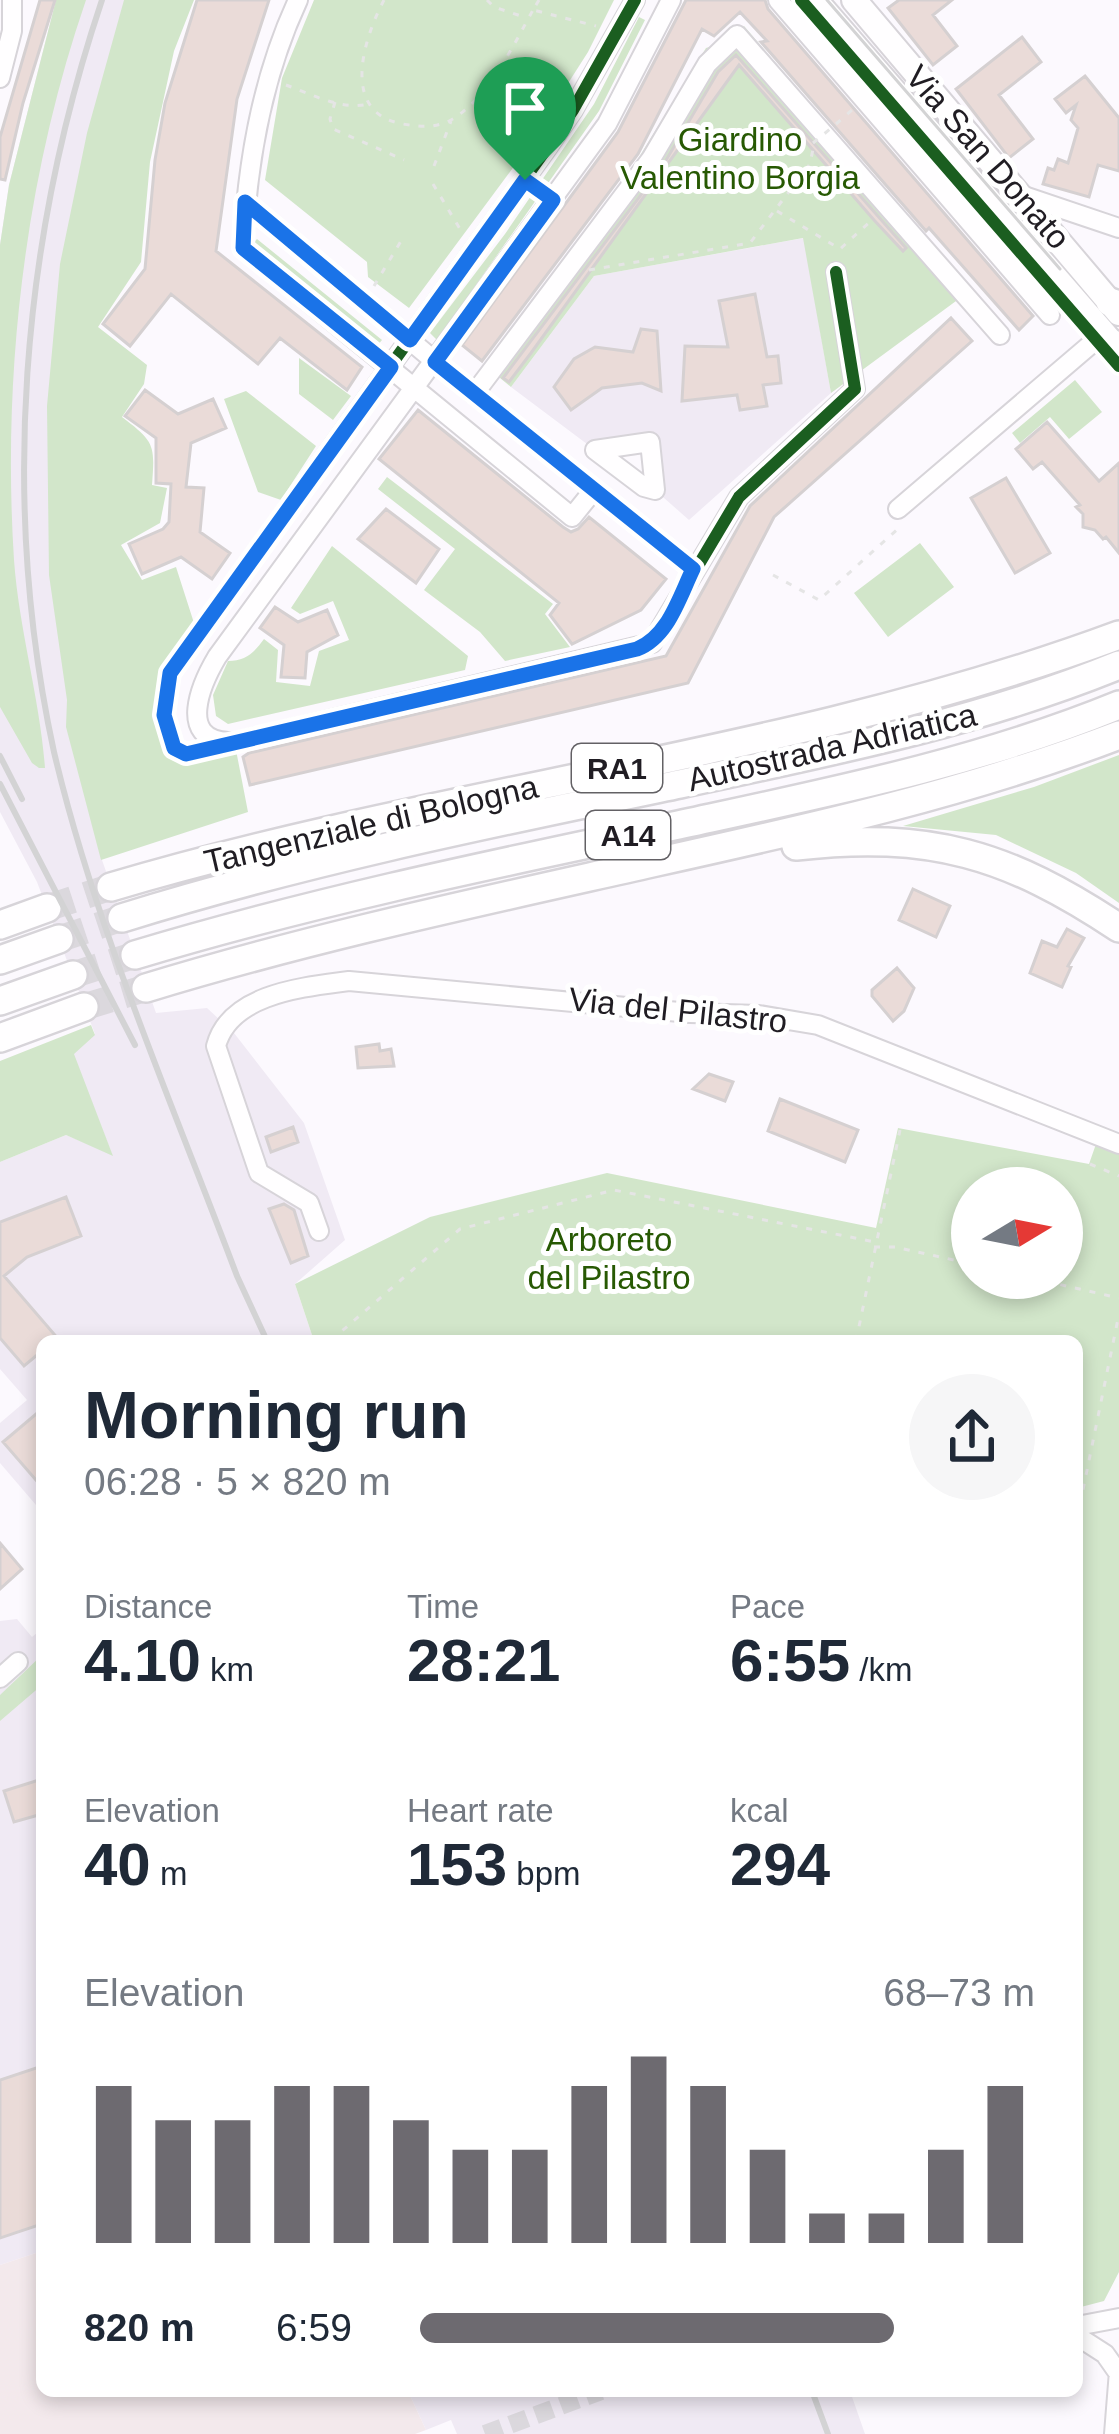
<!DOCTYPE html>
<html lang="en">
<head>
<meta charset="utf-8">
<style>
  :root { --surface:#fff; --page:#f6f6f7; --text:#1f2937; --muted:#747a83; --accent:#6d6a70 }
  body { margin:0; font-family:Helvetica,sans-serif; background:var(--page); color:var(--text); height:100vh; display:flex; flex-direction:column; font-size:45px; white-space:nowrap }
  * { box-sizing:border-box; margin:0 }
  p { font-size:39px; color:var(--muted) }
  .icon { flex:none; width:66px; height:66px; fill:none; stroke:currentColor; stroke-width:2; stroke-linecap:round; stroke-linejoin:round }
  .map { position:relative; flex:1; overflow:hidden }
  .sheet { position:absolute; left:36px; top:1335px; width:1047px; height:1062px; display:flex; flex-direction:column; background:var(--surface); border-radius:18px; box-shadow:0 6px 18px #0003 }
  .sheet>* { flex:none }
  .needle { width:78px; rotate:80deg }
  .buttons { position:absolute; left:951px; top:1167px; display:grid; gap:24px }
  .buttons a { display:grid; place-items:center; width:132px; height:132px; border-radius:50%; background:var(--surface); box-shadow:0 6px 18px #0003; font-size:60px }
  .pin { position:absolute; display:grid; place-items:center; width:102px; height:102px; color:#fff; margin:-123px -51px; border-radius:50% 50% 50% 0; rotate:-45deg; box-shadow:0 0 12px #0007 }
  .pin .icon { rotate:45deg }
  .round { display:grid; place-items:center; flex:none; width:126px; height:126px; border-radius:63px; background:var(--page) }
  .headline { display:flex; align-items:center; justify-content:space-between; height:204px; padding:0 48px }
  h1 { font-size:66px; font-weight:700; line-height:90px }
  .metrics { display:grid; grid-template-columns:repeat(3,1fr); gap:18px; height:204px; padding:12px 48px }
  .metrics div { display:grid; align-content:center }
  .metrics b { font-size:60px; font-weight:700 }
  .metrics small { font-size:33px; font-weight:400 }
  .metrics p { font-size:33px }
  .chart { height:336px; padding:24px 48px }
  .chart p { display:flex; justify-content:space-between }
  .chart svg { width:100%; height:216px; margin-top:12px; stroke:var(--accent); stroke-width:6 }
  ul { padding:0 48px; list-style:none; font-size:39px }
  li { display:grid; grid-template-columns:192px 144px 1fr; align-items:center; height:90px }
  li i { height:30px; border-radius:15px; background:var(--accent) }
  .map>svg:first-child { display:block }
  .built { fill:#f0eaf4 }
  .industrial { fill:#f3e9ec }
  .green { fill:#d2e6ca; fill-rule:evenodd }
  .building { fill:#eadbd8; stroke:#d5d0d1; stroke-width:3 }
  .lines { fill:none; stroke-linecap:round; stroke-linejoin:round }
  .minor-tunnel { stroke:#dbd8dd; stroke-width:18; stroke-dasharray:18 9; stroke-linecap:butt }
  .highway-tunnel { stroke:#dbd8dd; stroke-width:27; stroke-dasharray:27 14; stroke-linecap:butt }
  .minor-casing { stroke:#d7d4d9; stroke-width:22 }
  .major-casing { stroke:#d7d4d9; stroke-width:28 }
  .highway-casing { stroke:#d7d4d9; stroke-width:32 }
  .path { stroke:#e5e5e5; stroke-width:3; stroke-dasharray:6 9; stroke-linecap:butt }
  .minor { stroke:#fffeff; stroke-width:18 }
  .major { stroke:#fffeff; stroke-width:24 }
  .highway { stroke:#fffeff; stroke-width:27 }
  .tram { stroke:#d3d3d4; stroke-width:3 }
  .rail { stroke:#d3d3d4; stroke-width:6 }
  .path-bridge { stroke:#e5e5e5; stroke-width:3; stroke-dasharray:6 9; stroke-linecap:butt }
  .cycleway-casing { stroke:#fff; stroke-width:20 }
  .cycleway { stroke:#1b5e20; stroke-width:12 }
  .route-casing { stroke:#fff; stroke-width:24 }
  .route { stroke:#1a73e8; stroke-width:15 }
  .labels { text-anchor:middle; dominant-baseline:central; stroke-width:10; stroke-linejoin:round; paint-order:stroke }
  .shield { fill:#fff; stroke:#636165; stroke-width:3 }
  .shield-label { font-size:30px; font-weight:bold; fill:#201d23 }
  .park-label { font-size:33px; fill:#275903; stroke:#fff }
  .street-label { font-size:33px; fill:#201d23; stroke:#fff }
</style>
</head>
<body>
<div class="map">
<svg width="1119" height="2434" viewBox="0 0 1119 2434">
  <rect width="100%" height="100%" fill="#fcf9fe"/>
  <!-- built -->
  <path class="built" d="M 56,0 L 159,0 L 94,233 L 102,860 L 156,1013 L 207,1008 L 234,1033 L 304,1123 L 345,1240 L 295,1284 L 314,1341 L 42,1341 L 42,1512 L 0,1463 L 0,1423 L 27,1400 L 0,1369 L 0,1162 L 66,1135 L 112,1154 L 73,1054 L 95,1034 L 37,882 L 0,812 L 0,245 L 9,185 Z
    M 804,238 L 831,393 L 689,520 L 655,490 L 650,442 L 595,450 L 511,387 L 594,276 Z
    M 17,1619 L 32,1637 L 42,1629 L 42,2251 L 0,2265 L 0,1621 Z
    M 408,2391 L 850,2391 L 865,2434 L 457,2434 L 451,2420 L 426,2430 Z"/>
  <!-- industrial -->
  <path class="industrial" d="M 42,2251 L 42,2391 L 408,2391 L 426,2430 L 415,2434 L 0,2434 L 0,2265 Z"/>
  <!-- green -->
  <path class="green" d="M 56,0 L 86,0 C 25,177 2,373 14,560 C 19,630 40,699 45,768 L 39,768 L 32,763 L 0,707 L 0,245 L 9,185 Z
    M 124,0 L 194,0 L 174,51 L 150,162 L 141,262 L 98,327 L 147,365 L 144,384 L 122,417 C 155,442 155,445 152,485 L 167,488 L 160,523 L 121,545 L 142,580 L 176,567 L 194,623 C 156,671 152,699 168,757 L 186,761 L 236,750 L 248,812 L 101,860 L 66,727 L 67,700 L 49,575 L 47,406 L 60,264 L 87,133 Z
    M 314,0 L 614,0 L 588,52 L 521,157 L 409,308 L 368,277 L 367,262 L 265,180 L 282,78 Z
    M 639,17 L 645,20 L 599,111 L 437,340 L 430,333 L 505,234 L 594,104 Z
    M 744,26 L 971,290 L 831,393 L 803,238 L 594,276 L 511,387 L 494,373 L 622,185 L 706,48 L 720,44 L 720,51 Z
    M 257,239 L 382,340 L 376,347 L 251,245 Z
    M 299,358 L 351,396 L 333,420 L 299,394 Z
    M 1075,380 L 1102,412 L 1069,439 L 1050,417 L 1020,443 L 1012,433 Z
    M 246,391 L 316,446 L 281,500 L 258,492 L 224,399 Z
    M 387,477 L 553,604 L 545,614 L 570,647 L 505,661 L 480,632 L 424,590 L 455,549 L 378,489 Z
    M 920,543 L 954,587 L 888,637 L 854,593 Z
    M 332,546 L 468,656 L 465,670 L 228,724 L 216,716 L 213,695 L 228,661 C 245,661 254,653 264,639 L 278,650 L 276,682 L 310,686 L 319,651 L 349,640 L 333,601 L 300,614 L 291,608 Z
    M 1119,755 L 1119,903 L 1076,873 L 996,835 L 903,826 L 1034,787 Z
    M 91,1025 L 95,1035 L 74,1054 L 113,1156 L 66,1135 L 0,1162 L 0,1061 Z
    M 898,1128 L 1089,1164 L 1096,1144 L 1119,1154 L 1119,2272 L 1104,2301 L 1077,2308 L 1077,1341 L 314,1341 L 295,1284 L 430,1217 L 607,1173 L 876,1228 ZM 972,1188 L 1062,1188 L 1062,1278 L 972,1278 Z
    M 42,1655 L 42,1685 L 0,1721 L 0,1695 Z"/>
  <!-- building -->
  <path class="building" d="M 40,0 L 55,0 L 23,103 L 5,180 L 0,179 L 0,137 Z
    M 197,0 L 269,0 L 237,99 L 216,251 L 362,367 L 347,390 L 280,338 L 258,364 L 171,294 L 130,346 L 103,324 L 145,269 L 155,160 L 165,103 Z
    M 686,0 L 765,0 L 768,9 L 1033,316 L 1019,330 L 929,228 L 926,231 L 761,42 L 767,41 L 740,12 L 714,36 L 702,29 L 638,154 L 482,361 L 462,345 L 618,132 Z
    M 899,0 L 952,0 L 933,15 L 957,46 L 933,65 L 888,8 Z
    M 1022,37 L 1041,62 L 999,95 L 1033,139 L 1009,158 L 956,89 Z
    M 736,55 L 906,248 L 903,251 L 874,220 L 739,65 L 531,353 L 509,382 L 503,378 L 662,167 L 718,72 Z
    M 1085,76 L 1119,118 L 1119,171 L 1098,165 L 1089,197 L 1043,184 L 1048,168 L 1054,170 L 1058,159 L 1068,163 L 1078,128 L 1071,120 L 1076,105 L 1066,113 L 1055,99 Z
    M 755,294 L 767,357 L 778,356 L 781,383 L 763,385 L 767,406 L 740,410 L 737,395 L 682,401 L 685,346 L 728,347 L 719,301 Z
    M 951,318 L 972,341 L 774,517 L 688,683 L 250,785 L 243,757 L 249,753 L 666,656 L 750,506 Z
    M 641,329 L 657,331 L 661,391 L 642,383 L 602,388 L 571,410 L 554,387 L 574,359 L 595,347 L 633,352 Z
    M 145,390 L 178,414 L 213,399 L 226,428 L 191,443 L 186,487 L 204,488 L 200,532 L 230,553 L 212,579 L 181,557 L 142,574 L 129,544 L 163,529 L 169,522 L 171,484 L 156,483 L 156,438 L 125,416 Z
    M 418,410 L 563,527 L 571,532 L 578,529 L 589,517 L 666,579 L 641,610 L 572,644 L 550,615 L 559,603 L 379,459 Z
    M 1047,422 L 1099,481 L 1119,463 L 1119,553 L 1106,537 L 1103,539 L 1095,530 L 1083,527 L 1083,514 L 1076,507 L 1080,505 L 1042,462 L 1033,469 L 1016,449 Z
    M 1006,478 L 1050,553 L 1015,573 L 971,498 Z
    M 386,509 L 439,549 L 416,583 L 358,539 Z
    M 275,607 L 298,622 L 327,610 L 338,635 L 307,652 L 305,678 L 281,677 L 284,645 L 260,628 Z
    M 913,889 L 950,906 L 936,937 L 899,920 Z
    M 1067,929 L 1084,938 L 1068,966 L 1071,967 L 1062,987 L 1030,973 L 1042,941 L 1057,947 Z
    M 897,968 L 914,988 L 904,1011 L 893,1021 L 872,996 L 872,990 Z
    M 379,1044 L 380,1051 L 391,1049 L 394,1066 L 358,1068 L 356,1047 Z
    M 709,1074 L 733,1082 L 725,1101 L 693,1089 Z
    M 780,1099 L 858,1130 L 845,1162 L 768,1131 Z
    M 293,1127 L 298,1142 L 271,1152 L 266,1137 Z
    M 66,1197 L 81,1236 L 27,1257 L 4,1276 L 60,1341 L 42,1341 L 42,1351 L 24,1366 L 0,1338 L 0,1222 Z
    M 284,1204 L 294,1210 L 308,1256 L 291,1263 L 269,1209 Z
    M 42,1409 L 42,1487 L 3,1442 Z
    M 0,1543 L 22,1569 L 0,1589 Z
    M 42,1779 L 42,1814 L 14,1822 L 4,1791 Z
    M 42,2066 L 42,2224 L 0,2238 L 0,2080 Z"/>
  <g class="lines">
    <!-- minor-tunnel -->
    <path class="minor-tunnel" d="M 485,2434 L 601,2391"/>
    <!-- highway-tunnel -->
    <path class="highway-tunnel" d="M 47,908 L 111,887
      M 59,939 L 122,918
      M 73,975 L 135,955
      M 84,1007 L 146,988"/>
    <defs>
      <path id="minor" d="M 298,0 C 262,77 247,164 243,248 L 572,517 L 593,491
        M 635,0 L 573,110 L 547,148 L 170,673 L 163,715 L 174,748 L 186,754 L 652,643 L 739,497 L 855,389 L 836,272
        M 778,0 L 1050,315
        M 0,78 L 12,31 L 12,0
        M 1021,195 L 1119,228
        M 245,202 L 474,394 L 693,569
        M 474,394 L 651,159 L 707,64 L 737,35 L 1000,335
        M 650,442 L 655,490 L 644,487 L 595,450 Z
        M 898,509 L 1104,333
        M 228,742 C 177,739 201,684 217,657 L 607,124 L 671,0
        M 319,1231 L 309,1203 L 259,1173 L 216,1046 C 230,993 305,987 349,981 L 690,1013 L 759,1015 L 818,1025 L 1119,1144
        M 0,1678 L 18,1662
        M 1077,2326 L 1119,2318
        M 1077,2336 L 1105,2354 L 1119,2374
        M 1114,2434 L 1119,2371"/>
      <path id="major" d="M 815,0 L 1119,351
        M 854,0 L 1119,313"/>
      <path id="highway" d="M 1110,302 L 1119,305
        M 1113,344 L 1119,346
        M 796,846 C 930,831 1008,854 1119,928
        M 111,887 C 444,788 793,756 1119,635
        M 122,918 C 305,861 492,823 680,784 C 829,752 977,723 1119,665
        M 0,925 L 47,908
        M 135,955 C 311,902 489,865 669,827 C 820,794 975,764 1119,705
        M 0,960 L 59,939
        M 146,988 C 313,937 483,901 652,863 C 810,828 968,793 1119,735
        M 0,1001 L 73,975
        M 0,1038 L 84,1007"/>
    </defs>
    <!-- minor casing -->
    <use href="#minor" class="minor-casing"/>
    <!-- major casing -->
    <use href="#major" class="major-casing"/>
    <!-- highway casing -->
    <use href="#highway" class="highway-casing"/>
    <!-- path -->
    <path class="path" d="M 384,0 C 364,38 339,113 403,124 C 419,127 434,128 449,121 C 487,101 513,46 533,10
      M 487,0 L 494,7 L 527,18
      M 539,0 L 533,10 L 596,26
      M 286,85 C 311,94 342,111 369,104
      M 335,102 L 330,119 L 333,129 L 404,160
      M 836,124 L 852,110
      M 434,166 L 451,121
      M 433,184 L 463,234
      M 777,211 L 840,249 L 872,220
      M 589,270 L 750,243 L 810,164 L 813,149
      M 374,286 L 404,236
      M 773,575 L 819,600 L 900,527
      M 1090,1164 L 1119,1176
      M 874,1247 L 895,1247 L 972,1264
      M 1031,1278 L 1119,1298
      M 338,1341 L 335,1337 L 460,1229 L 614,1190 L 875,1242
      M 856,1341 L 900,1130
      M 1077,1519 L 1119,1314"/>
    <!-- minor -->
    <use href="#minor" class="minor"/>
    <!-- major -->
    <use href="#major" class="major"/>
    <!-- highway -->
    <use href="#highway" class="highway"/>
    <!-- tram -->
    <path class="tram" d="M 827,0 L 1060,269"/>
    <!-- rail -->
    <path class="rail" d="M 102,0 C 21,241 0,503 54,752 C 96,930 173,1105 237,1276 L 267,1341
      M 0,756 L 22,799
      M 0,784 L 135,1045
      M 812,2391 L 828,2434"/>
    <!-- path-bridge -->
    <path class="path-bridge" d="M 813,143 L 835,125"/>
    <defs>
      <path id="cycleway" d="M 635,0 L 573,110 L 547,148 L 170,673 L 163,715 L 174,748 L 186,754 L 652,643 L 739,497 L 855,389 L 836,272
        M 801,0 L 1119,366"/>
    </defs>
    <!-- cycleway casing -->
    <use href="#cycleway" class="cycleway-casing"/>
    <!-- cycleway -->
    <use href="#cycleway" class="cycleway"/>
  </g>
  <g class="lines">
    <defs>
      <path id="route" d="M 525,180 L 553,200 L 435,362 L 693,569 C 679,598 668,637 637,649 L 186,754 L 174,748 L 164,715 L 170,673 L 391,367 L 243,248 L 245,202 L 410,340 Z"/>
    </defs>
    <!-- route casing -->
    <use href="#route" class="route-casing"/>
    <!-- route -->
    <use href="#route" class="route"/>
  </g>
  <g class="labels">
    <!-- shield labels -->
    <g class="shield">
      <rect x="572" y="744" width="90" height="48" rx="9"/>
      <rect x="586" y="811" width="84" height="48" rx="9"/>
    </g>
    <g class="shield-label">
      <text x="617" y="768">RA1</text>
      <text x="628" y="835">A14</text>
    </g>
    <!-- park labels -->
    <g class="park-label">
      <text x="740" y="139">Giardino<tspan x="740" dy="38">Valentino Borgia</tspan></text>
      <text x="609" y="1239">Arboreto<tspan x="609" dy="38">del Pilastro</tspan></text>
    </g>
    <!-- street labels -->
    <g class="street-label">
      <text transform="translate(988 157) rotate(49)">Via San Donato</text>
      <text transform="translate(832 747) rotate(-13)">Autostrada Adriatica</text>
      <text transform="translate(371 824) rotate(-13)">Tangenziale di Bologna</text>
      <text transform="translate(678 1010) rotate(6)">Via del Pilastro</text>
    </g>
  </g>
</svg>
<div class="buttons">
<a><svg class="needle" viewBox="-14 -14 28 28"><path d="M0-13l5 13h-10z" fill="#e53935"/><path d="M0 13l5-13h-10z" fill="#747a83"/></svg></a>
</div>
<div class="pin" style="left:525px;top:180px;background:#1e9e55"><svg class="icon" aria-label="arrive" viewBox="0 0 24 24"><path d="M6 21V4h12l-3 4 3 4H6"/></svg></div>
<section class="sheet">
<div class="headline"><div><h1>Morning run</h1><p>06:28 · 5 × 820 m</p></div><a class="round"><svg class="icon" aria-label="share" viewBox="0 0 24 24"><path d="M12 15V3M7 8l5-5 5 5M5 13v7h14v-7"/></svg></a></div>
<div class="metrics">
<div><p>Distance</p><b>4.10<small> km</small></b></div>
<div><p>Time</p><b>28:21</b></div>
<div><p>Pace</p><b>6:55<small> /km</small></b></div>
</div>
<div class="metrics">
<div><p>Elevation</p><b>40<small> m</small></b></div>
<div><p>Heart rate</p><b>153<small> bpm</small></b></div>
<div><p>kcal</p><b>294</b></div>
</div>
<div class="chart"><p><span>Elevation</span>68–73 m</p>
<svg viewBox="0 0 160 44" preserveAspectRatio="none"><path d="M5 44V12M15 44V19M25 44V19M35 44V12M45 44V12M55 44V19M65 44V25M75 44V25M85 44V12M95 44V6M105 44V12M115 44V25M125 44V38M135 44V38M145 44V25M155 44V12"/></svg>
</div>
<ul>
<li><b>820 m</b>6:59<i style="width:77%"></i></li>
</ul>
</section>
</div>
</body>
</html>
